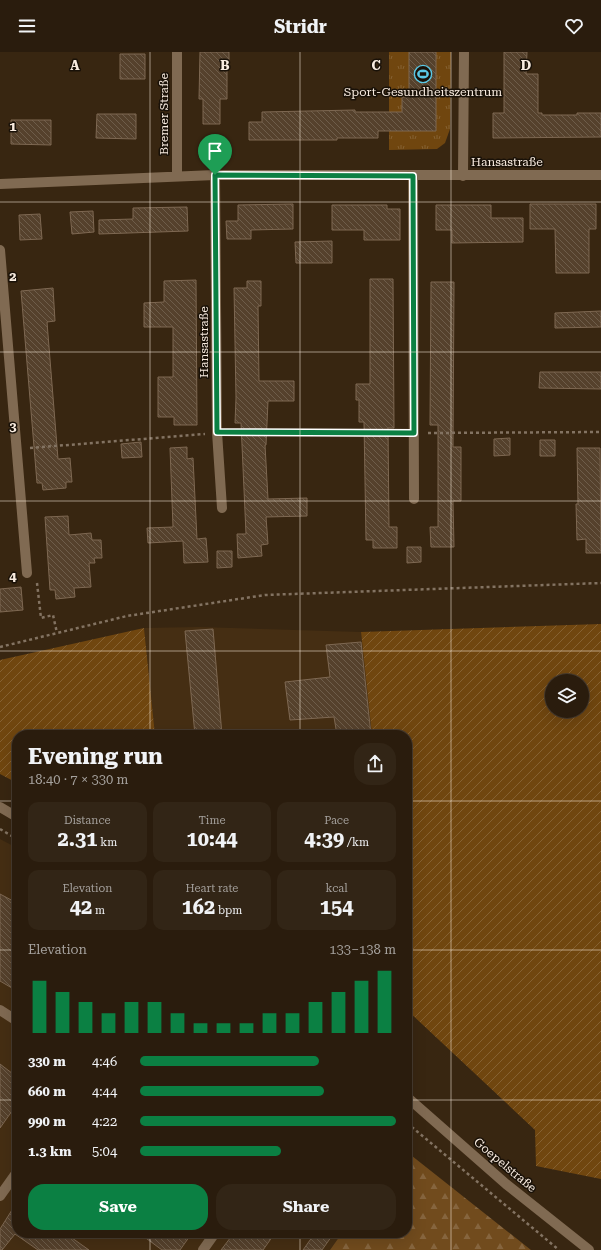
<!DOCTYPE html>
<html lang="en">
<head>
<meta charset="utf-8">
<style>
  :root { --surface:#2a1c0d; --page:#322516; --text:#f1f3f6; --muted:#a5a19d; --line:#463a2e; --accent:#0b8043 }
  body { margin:0; font-family:"Roboto Serif",serif; background:var(--page); color:var(--text); height:100vh; display:flex; flex-direction:column; font-size:15px; white-space:nowrap }
  * { box-sizing:border-box; margin:0 }
  p { font-size:13px; color:var(--muted) }
  .icon { flex:none; width:22px; height:22px; fill:none; stroke:currentColor; stroke-width:2; stroke-linecap:round; stroke-linejoin:round }
  .map { position:relative; flex:1; overflow:hidden }
  .sheet { position:absolute; left:12px; top:678px; width:400px; height:508px; display:flex; flex-direction:column; background:var(--surface); border-radius:16px; box-shadow:0 4px 16px #0002,0 0 0 1px var(--line) }
  .sheet>* { flex:none }
  .fabs { position:absolute; left:545px; top:622px; display:grid; gap:8px }
  .fabs a { display:grid; place-items:center; width:44px; height:44px; border-radius:50%; background:var(--surface); box-shadow:0 4px 16px #0002,0 0 0 1px var(--line); font-size:20px }
  .pin { position:absolute; display:grid; place-items:center; width:34px; height:34px; color:#fff; margin:-41px -17px; border-radius:50% 50% 50% 0; rotate:-45deg; box-shadow:0 0 4px #0007 }
  .pin .icon { rotate:45deg }
  .round { display:grid; place-items:center; flex:none; width:42px; height:42px; border-radius:16px; background:var(--page) }
  .overview { display:flex; align-items:center; justify-content:space-between; height:68px; padding:0 16px }
  h1 { font-size:22px; font-weight:700; line-height:30px }
  .metrics { display:grid; grid-template-columns:repeat(3,1fr); gap:6px; height:68px; padding:4px 16px }
  .metrics div { display:grid; align-content:center; border-radius:10px; background:var(--page); text-align:center }
  .metrics b { font-size:20px; font-weight:700 }
  .metrics small { font-size:11px; font-weight:400 }
  .metrics p { font-size:11px }
  .chart { height:112px; padding:8px 16px }
  .chart p { display:flex; justify-content:space-between }
  .chart svg { width:100%; height:72px; margin-top:4px; stroke:var(--accent); stroke-width:6 }
  .primary-button { display:flex; gap:8px; margin-top:auto; padding:8px 16px }
  .primary-button a { flex:1; height:46px; border-radius:16px; background:var(--accent); color:#fff; font-size:16px; font-weight:700; line-height:46px; text-align:center }
  .primary-button a+a { background:var(--page); color:var(--text) }
  ul { padding:0 16px; list-style:none; font-size:13px }
  li { display:grid; grid-template-columns:64px 48px 1fr; align-items:center; height:30px }
  li i { height:10px; border-radius:5px; background:var(--accent) }
  header { display:flex; justify-content:space-between; align-items:center; height:52px; padding:0 16px; background:var(--surface); font-size:18px; font-weight:700 }
  .map>svg:first-child { display:block }
  .built { fill:#452e13 }
  .grass { fill:url(#grass-tufts) }
  .forest { fill:url(#forest-firs) }
  .garden { fill:url(#garden-furrows); fill-rule:evenodd }
  .building { fill:url(#building-back-hatch); stroke:#7e6852 }
  .lines { fill:none; stroke-linecap:round; stroke-linejoin:round }
  .path { stroke:#837362; stroke-width:2.5; stroke-dasharray:3 3; stroke-linecap:butt }
  .minor { stroke:#806a52; stroke-width:10 }
  .route-casing { stroke:#fff; stroke-width:8 }
  .route { stroke:#0b8043; stroke-width:5 }
  .grid { fill:none; stroke:#f9ece0; stroke-width:1; stroke-opacity:0.55 }
  .labels { text-anchor:middle; dominant-baseline:central; stroke-width:3; stroke-linejoin:round; paint-order:stroke }
  .poi-label { font-size:12px; fill:#f9ece0; stroke:#191108 }
  .street-label { font-size:12px; fill:#f9ece0; stroke:#191108 }
  .grid-label { font-size:13px; text-anchor:middle; font-weight:bold; fill:#f9ece0; stroke:#191108; stroke-width:3; stroke-linejoin:round; paint-order:stroke }
</style>
</head>
<body>
<header><svg class="icon" aria-label="menu" viewBox="0 0 24 24"><path d="M4 6h16M4 12h16M4 18h16"/></svg>Stridr<svg class="icon" aria-label="heart" viewBox="0 0 24 24"><path d="M12 20l-8-8c-3-5 5-10 8-4 3-6 11-1 8 4z"/></svg></header>
<div class="map">
<svg width="601" height="1198" viewBox="0 0 601 1198">
  <defs>
    <pattern id="grass-tufts" width="24" height="20" patternUnits="userSpaceOnUse"><rect width="24" height="20" fill="#70460f"/><path d="M3 7l-1-3M5 7V3M7 7l1-3M15 17l-1-3M17 17v-4M19 17l1-3" fill="none" stroke="#856132"/></pattern>
    <pattern id="forest-firs" width="22" height="20" patternUnits="userSpaceOnUse"><rect width="22" height="20" fill="#714b1d"/><path d="M5 1l3.5 6h-7zM16 11l3.5 6h-7z" fill="#86653e"/></pattern>
    <pattern id="garden-furrows" width="10" height="10" patternUnits="userSpaceOnUse"><rect width="10" height="10" fill="#70460f"/><path d="M-1 1l2-2M0 10L10 0M9 11l2-2" fill="none" stroke="#856132"/></pattern>
    <pattern id="building-back-hatch" width="6" height="6" patternUnits="userSpaceOnUse"><rect width="6" height="6" fill="#55412c"/><path d="M-1 5l2 2M0 0l6 6M5-1l2 2" fill="none" stroke="#6e5d4a"/></pattern>
  </defs>
  <rect width="100%" height="100%" fill="#382611"/>
  <!-- built -->
  <path class="built" d="M 199,575 L 361,580 L 372,683 L 155,683 L 144,576 Z
    M 0,787 L 17,796 L 17,1181 L 342,1181 L 330,1198 L 0,1198 Z"/>
  <!-- grass -->
  <path class="grass" d="M 389,0 L 451,0 L 450,77 L 445,91 L 437,97 L 389,98 Z"/>
  <!-- forest -->
  <path class="forest" d="M 407,1100 L 531,1198 L 330,1198 L 342,1181 L 407,1181 Z"/>
  <!-- garden -->
  <path class="garden" d="M 601,572 L 601,1127 L 536,1114 L 535,1078 L 407,958 L 407,683 L 372,683 L 361,580 ZM 552,629 L 582,629 L 582,659 L 552,659 Z
    M 144,576 L 155,683 L 17,683 L 17,731 L 0,722 L 0,608 Z"/>
  <!-- building -->
  <path class="building" d="M 200,0 L 229,0 L 229,14 L 227,14 L 227,47 L 220,47 L 220,72 L 203,72 L 203,47 L 199,47 Z
    M 409,0 L 436,0 L 436,79 L 378,79 L 378,86 L 337,86 L 337,88 L 249,88 L 249,70 L 262,70 L 262,60 L 355,58 L 355,60 L 402,60 L 402,45 L 409,45 Z
    M 504,0 L 527,0 L 526,22 L 538,22 L 538,61 L 542,61 L 542,63 L 577,63 L 577,61 L 601,61 L 601,85 L 493,86 L 493,61 L 504,61 Z
    M 120,2 L 145,2 L 145,27 L 120,27 Z
    M 97,62 L 136,62 L 136,87 L 96,86 Z
    M 11,68 L 51,68 L 51,93 L 11,92 Z
    M 293,152 L 293,177 L 251,178 L 251,187 L 227,187 L 226,169 L 238,169 L 238,153 Z
    M 530,152 L 596,152 L 596,177 L 589,177 L 589,221 L 556,221 L 555,177 L 530,177 Z
    M 332,153 L 387,153 L 387,157 L 400,157 L 400,188 L 364,188 L 364,178 L 332,178 Z
    M 436,153 L 491,153 L 491,166 L 523,166 L 523,190 L 452,191 L 452,178 L 436,178 Z
    M 187,155 L 188,179 L 99,182 L 99,168 L 133,167 L 133,156 Z
    M 93,159 L 94,180 L 72,182 L 70,160 Z
    M 40,162 L 42,187 L 20,188 L 19,163 Z
    M 332,189 L 332,211 L 296,211 L 295,190 Z
    M 370,227 L 393,227 L 394,376 L 388,376 L 389,475 L 397,475 L 397,496 L 373,496 L 373,488 L 366,488 L 364,370 L 359,370 L 359,348 L 356,348 L 356,332 L 370,332 Z
    M 196,228 L 197,373 L 174,373 L 174,365 L 158,365 L 158,325 L 173,325 L 173,275 L 144,275 L 144,251 L 164,250 L 164,229 Z
    M 247,229 L 261,229 L 261,254 L 258,254 L 259,329 L 294,329 L 294,349 L 268,349 L 266,393 L 265,393 L 268,447 L 307,446 L 307,464 L 266,465 L 268,492 L 261,493 L 262,504 L 238,506 L 237,482 L 246,482 L 241,371 L 235,371 L 236,346 L 234,236 L 247,236 Z
    M 431,230 L 454,230 L 453,395 L 461,395 L 461,449 L 453,449 L 454,495 L 431,495 L 430,475 L 438,475 L 438,373 L 430,373 Z
    M 53,236 L 55,269 L 47,270 L 58,407 L 70,406 L 72,430 L 66,430 L 66,436 L 43,438 L 42,431 L 37,431 L 21,239 Z
    M 601,259 L 601,275 L 555,276 L 555,261 Z
    M 540,320 L 601,320 L 601,337 L 539,336 Z
    M 510,386 L 510,403 L 494,404 L 494,387 Z
    M 540,388 L 555,388 L 555,404 L 540,404 Z
    M 141,390 L 142,405 L 122,406 L 121,392 Z
    M 187,395 L 187,407 L 193,406 L 197,487 L 206,486 L 208,510 L 184,511 L 183,489 L 148,491 L 147,476 L 173,475 L 170,396 Z
    M 577,396 L 600,396 L 601,501 L 586,501 L 586,487 L 577,488 L 576,452 L 578,452 Z
    M 68,464 L 69,483 L 91,481 L 92,488 L 101,488 L 102,506 L 94,506 L 95,511 L 89,511 L 91,535 L 74,536 L 75,545 L 56,547 L 55,538 L 50,538 L 45,465 Z
    M 407,495 L 421,495 L 421,510 L 407,511 Z
    M 217,499 L 232,499 L 232,515 L 217,516 Z
    M 21,535 L 23,558 L 0,560 L 0,537 Z
    M 213,577 L 222,683 L 195,683 L 185,579 Z
    M 361,590 L 371,683 L 337,683 L 334,665 L 290,668 L 285,630 L 330,625 L 326,593 Z
    M 0,842 L 17,851 L 17,939 L 0,929 Z
    M 0,1012 L 17,1025 L 17,1052 L 0,1076 Z
    M 17,1150 L 16,1181 L 65,1181 L 89,1198 L 38,1198 L 15,1182 L 2,1198 L 0,1198 L 0,1177 Z
    M 139,1181 L 192,1181 L 180,1198 L 162,1198 Z
    M 234,1181 L 275,1181 L 263,1198 L 221,1198 Z
    M 315,1181 L 334,1181 L 322,1198 L 303,1198 Z"/>
  <g class="lines">
    <!-- path -->
    <path class="path" d="M 232,380 L 401,381
      M 428,381 L 601,380
      M 30,396 L 205,382
      M 37,531 L 41,566 L 53,563 L 57,581
      M 0,595 L 127,564 L 265,543 L 601,531
      M 276,683 L 276,681
      M 0,777 L 17,787
      M 407,1071 L 559,1198"/>
    <!-- minor -->
    <path class="minor" d="M 177,0 L 177,124
      M 215,123 L 217,380 L 222,456
      M 413,124 L 414,447
      M 463,124 L 464,0
      M 0,132 L 215,123 L 601,123
      M 0,198 L 27,521
      M 0,755 L 17,765
      M 0,958 L 17,969
      M 407,1045 L 506,1132 L 589,1198
      M 0,1144 L 17,1120
      M 203,1198 L 215,1181"/>
  </g>
  <g class="lines">
    <defs>
      <path id="route" d="M 215,123 L 413,124 L 414,381 L 217,380 Z"/>
    </defs>
    <!-- route casing -->
    <use href="#route" class="route-casing"/>
    <!-- route -->
    <use href="#route" class="route"/>
  </g>
  <!-- grid -->
  <path class="grid" d="M 150,0 L 150,683M 300,0 L 300,683M 451,0 L 451,1198M 0,150 L 601,150M 0,300 L 601,300M 0,449 L 601,449M 0,599 L 601,599M 0,749 L 17,749M 407,749 L 601,749M 0,898 L 17,898M 407,898 L 601,898M 0,1048 L 17,1048M 407,1048 L 601,1048M 150,1181 L 150,1198M 300,1181 L 300,1198"/>
  <!-- icons -->
  <defs>
    <symbol id="stadium-ring" viewBox="-11 -11 22 22"><circle r="9.5" fill="#191108" stroke="#5ac8e6" stroke-width="1.5"/><path d="M0-5a6.5 5 0 1 0 0 10a6.5 5 0 1 0 0-10ZM-3.5-1.8h7v3.6h-7Z" fill="#5ac8e6"/></symbol>
  </defs>
  <g fill-rule="evenodd">
    <use href="#stadium-ring" x="413" y="12" width="20" height="20"/>
  </g>
  <g class="labels">
    <!-- poi labels -->
    <g class="poi-label">
      <text x="423" y="40">Sport-Gesundheitszentrum</text>
    </g>
    <!-- street labels -->
    <g class="street-label">
      <text transform="translate(164 62) rotate(-90)">Bremer Straße</text>
      <text x="507" y="110">Hansastraße</text>
      <text transform="translate(204 290) rotate(-90)">Hansastraße</text>
      <text transform="translate(505 1113) rotate(40)">Goepelstraße</text>
    </g>
  </g>
  <g class="grid-label">
    <text x="75" y="18">A</text>
    <text x="225" y="18">B</text>
    <text x="376" y="18">C</text>
    <text x="526" y="18">D</text>
    <text x="13" y="79">1</text>
    <text x="13" y="229">2</text>
    <text x="13" y="379">3</text>
    <text x="13" y="529">4</text>
  </g>
</svg>
<div class="fabs">
<a><svg class="icon" aria-label="layers" viewBox="0 0 24 24"><path d="M12 4l9 5-9 5-9-5zM3 14l9 5 9-5"/></svg></a>
</div>
<div class="pin" style="left:215px;top:123px;background:#1e9e55"><svg class="icon" aria-label="arrive" viewBox="0 0 24 24"><path d="M6 21V4h12l-3 4 3 4H6"/></svg></div>
<section class="sheet">
<div class="overview"><div><h1>Evening run</h1><p>18:40 · 7 × 330 m</p></div><a class="round"><svg class="icon" aria-label="share" viewBox="0 0 24 24"><path d="M12 15V3M7 8l5-5 5 5M5 13v7h14v-7"/></svg></a></div>
<div class="metrics">
<div><p>Distance</p><b>2.31<small> km</small></b></div>
<div><p>Time</p><b>10:44</b></div>
<div><p>Pace</p><b>4:39<small> /km</small></b></div>
</div>
<div class="metrics">
<div><p>Elevation</p><b>42<small> m</small></b></div>
<div><p>Heart rate</p><b>162<small> bpm</small></b></div>
<div><p>kcal</p><b>154</b></div>
</div>
<div class="chart"><p><span>Elevation</span>133–138 m</p>
<svg viewBox="0 0 160 44" preserveAspectRatio="none"><path d="M5 44V12M15 44V19M25 44V25M35 44V32M45 44V25M55 44V25M65 44V32M75 44V38M85 44V38M95 44V38M105 44V32M115 44V32M125 44V25M135 44V19M145 44V12M155 44V6"/></svg>
</div>
<ul>
<li><b>330 m</b>4:46<i style="width:70%"></i></li>
<li><b>660 m</b>4:44<i style="width:72%"></i></li>
<li><b>990 m</b>4:22<i style="width:100%"></i></li>
<li><b>1.3 km</b>5:04<i style="width:55%"></i></li>
</ul>
<div class="primary-button"><a>Save</a><a>Share</a></div>
</section>
</div>
</body>
</html>
